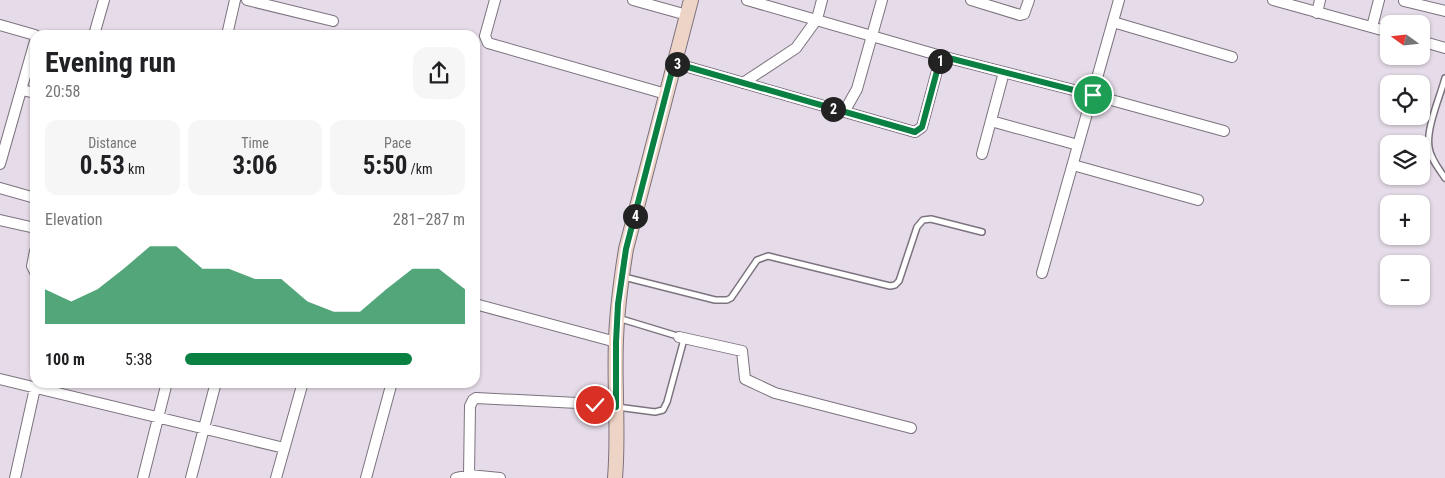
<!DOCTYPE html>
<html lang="en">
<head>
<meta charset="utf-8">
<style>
  :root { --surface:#fff; --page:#f6f6f6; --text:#202124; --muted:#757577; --accent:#0b8043 }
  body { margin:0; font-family:"Roboto Condensed",sans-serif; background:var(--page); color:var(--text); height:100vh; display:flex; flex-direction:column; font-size:19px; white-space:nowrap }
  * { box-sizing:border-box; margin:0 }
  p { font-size:16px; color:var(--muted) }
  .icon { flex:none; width:28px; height:28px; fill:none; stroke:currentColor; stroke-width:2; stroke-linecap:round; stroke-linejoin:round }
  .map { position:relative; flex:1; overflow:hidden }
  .panel { position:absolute; left:30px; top:30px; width:450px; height:358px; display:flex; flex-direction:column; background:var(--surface); border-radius:15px; box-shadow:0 1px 4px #0004 }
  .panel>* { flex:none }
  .needle { width:32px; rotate:285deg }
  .buttons { position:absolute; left:1380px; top:15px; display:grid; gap:10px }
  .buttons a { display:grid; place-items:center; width:50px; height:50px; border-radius:10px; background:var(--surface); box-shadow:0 1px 4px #0004; font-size:25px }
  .pin { position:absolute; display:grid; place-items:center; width:42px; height:42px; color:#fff; margin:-21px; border:2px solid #fff; border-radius:50%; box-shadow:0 1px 5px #0007 }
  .km { position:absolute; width:25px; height:25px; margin:-12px; border-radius:50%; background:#222; color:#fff; font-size:14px; line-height:25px; text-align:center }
  .round { display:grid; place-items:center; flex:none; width:52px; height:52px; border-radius:15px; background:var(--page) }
  .head { display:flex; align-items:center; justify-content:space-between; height:85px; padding:0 15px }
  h1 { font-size:28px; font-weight:700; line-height:38px }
  .figures { display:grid; grid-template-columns:repeat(3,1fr); gap:8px; height:85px; padding:5px 15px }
  .figures div { display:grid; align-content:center; border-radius:12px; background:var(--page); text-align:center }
  .figures b { font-size:25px; font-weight:700 }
  .figures small { font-size:14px; font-weight:400 }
  .figures p { font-size:14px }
  .chart { height:140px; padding:10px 15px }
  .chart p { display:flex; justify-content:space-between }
  .chart svg { width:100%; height:90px; margin-top:5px; fill:var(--accent); opacity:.7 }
  ul { padding:0 15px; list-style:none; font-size:16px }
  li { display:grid; grid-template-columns:80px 60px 1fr; align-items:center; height:38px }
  li i { height:12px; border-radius:6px; background:var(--accent) }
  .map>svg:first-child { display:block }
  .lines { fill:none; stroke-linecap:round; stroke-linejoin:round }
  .lane-casing { stroke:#7d737f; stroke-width:8 }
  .street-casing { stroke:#7d737f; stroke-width:12 }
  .secondary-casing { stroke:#7d737f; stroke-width:16 }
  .lane { stroke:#fff; stroke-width:5 }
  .street { stroke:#fff; stroke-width:10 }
  .secondary { stroke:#eed4c6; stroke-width:14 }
  .route-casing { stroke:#fff; stroke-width:10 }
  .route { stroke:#0b8043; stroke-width:6 }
</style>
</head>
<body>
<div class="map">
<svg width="1445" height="478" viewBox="0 0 1445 478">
  <rect width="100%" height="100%" fill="#e6dbe8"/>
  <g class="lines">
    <defs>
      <path id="lane" d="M 1445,78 C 1440,97 1426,128 1429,147 C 1430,158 1439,169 1445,178
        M 624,277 L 715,300 L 727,300 L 731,298 L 757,260 L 768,256 L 890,286 L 895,285 L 899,281 L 917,227 L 923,220 L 931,219 L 982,232
        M 617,407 L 655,412 L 663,410 L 667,402 L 683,343 L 681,338 L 674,335 L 618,318"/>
      <path id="street" d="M 247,0 L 333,21
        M 495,0 L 485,36 L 488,43 L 666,94
        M 633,0 L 687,15
        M 747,0 L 941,56 L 1093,95 L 1224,131
        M 971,0 L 1020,15 L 1024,14 L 1029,0
        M 1273,0 L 1389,32
        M 1404,1 L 1445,11
        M 1317,13 L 1320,0
        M 1113,22 L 1232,57
        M 0,25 L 35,35
        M 1372,27 L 1379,0
        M 94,35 L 104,0
        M 227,35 L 235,0
        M 1421,41 L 1445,48
        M 674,63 L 915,132 L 922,127 L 941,56
        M 743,83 L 796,48 L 817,19 L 822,0
        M 22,90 L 35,93
        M 844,112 L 857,89 L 882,0
        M 991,121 L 1078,145
        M 982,154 L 1004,72
        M 0,164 L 35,41
        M 1073,165 L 1198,200
        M 0,188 L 35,198
        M 0,220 L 35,228
        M 35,251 L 32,266 L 35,272
        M 1042,273 L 1119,0
        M 475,304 L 616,342
        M 679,337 L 742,351 L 745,379 L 775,393 L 911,428
        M 0,379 L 284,448
        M 469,475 L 470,406 L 473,400 L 476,398 L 578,403 L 616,407
        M 15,478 L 35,388
        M 143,478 L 167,382
        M 191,478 L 216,382
        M 276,478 L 303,382
        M 366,478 L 392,382
        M 456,478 L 469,475 L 500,478"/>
      <path id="secondary" d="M 615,478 C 619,432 614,386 616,340 C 617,310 621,280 626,249 L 691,0"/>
    </defs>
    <!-- lane casing -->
    <use href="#lane" class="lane-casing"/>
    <!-- street casing -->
    <use href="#street" class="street-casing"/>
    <!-- secondary casing -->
    <use href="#secondary" class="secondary-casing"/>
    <!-- lane -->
    <use href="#lane" class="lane"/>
    <!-- street -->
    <use href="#street" class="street"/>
    <!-- secondary -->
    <use href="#secondary" class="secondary"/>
  </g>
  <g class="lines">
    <defs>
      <path id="route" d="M 595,405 L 616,407 L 616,342 L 618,304 L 626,249 L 674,63 L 915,132 L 922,127 L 941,56 L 1093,95"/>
    </defs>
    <!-- route casing -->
    <use href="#route" class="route-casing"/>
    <!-- route -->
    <use href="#route" class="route"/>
  </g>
</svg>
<div class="buttons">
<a><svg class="needle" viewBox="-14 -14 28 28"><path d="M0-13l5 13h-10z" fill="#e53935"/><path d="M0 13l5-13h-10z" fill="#757577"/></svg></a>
<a><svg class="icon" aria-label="locate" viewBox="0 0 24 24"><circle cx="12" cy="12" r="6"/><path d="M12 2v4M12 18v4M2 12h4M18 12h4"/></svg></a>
<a><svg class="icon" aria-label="layers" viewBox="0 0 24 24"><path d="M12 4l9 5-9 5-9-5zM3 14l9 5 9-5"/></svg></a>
<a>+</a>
<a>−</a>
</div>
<div class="pin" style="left:1093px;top:95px;background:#1e9e55"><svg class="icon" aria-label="arrive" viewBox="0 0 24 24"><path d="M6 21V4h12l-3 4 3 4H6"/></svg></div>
<div class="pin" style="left:595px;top:405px;background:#d93025"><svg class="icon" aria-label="check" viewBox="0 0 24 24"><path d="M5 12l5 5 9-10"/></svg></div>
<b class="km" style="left:940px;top:61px">1</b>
<b class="km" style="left:833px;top:109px">2</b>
<b class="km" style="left:677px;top:64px">3</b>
<b class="km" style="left:635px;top:216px">4</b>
<section class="panel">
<div class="head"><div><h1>Evening run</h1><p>20:58</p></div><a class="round"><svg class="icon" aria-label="share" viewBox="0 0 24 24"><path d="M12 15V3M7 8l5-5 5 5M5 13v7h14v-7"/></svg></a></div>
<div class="figures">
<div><p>Distance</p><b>0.53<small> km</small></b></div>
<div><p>Time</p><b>3:06</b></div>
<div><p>Pace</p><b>5:50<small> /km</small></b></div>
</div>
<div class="chart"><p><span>Elevation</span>281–287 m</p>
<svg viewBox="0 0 160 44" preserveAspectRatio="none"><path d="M0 44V27L10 33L20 27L30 17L40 6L50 6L60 17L70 17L80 22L90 22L100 33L110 38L120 38L130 27L140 17L150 17L160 27V44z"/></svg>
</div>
<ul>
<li><b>100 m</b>5:38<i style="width:81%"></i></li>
</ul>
</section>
</div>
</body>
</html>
